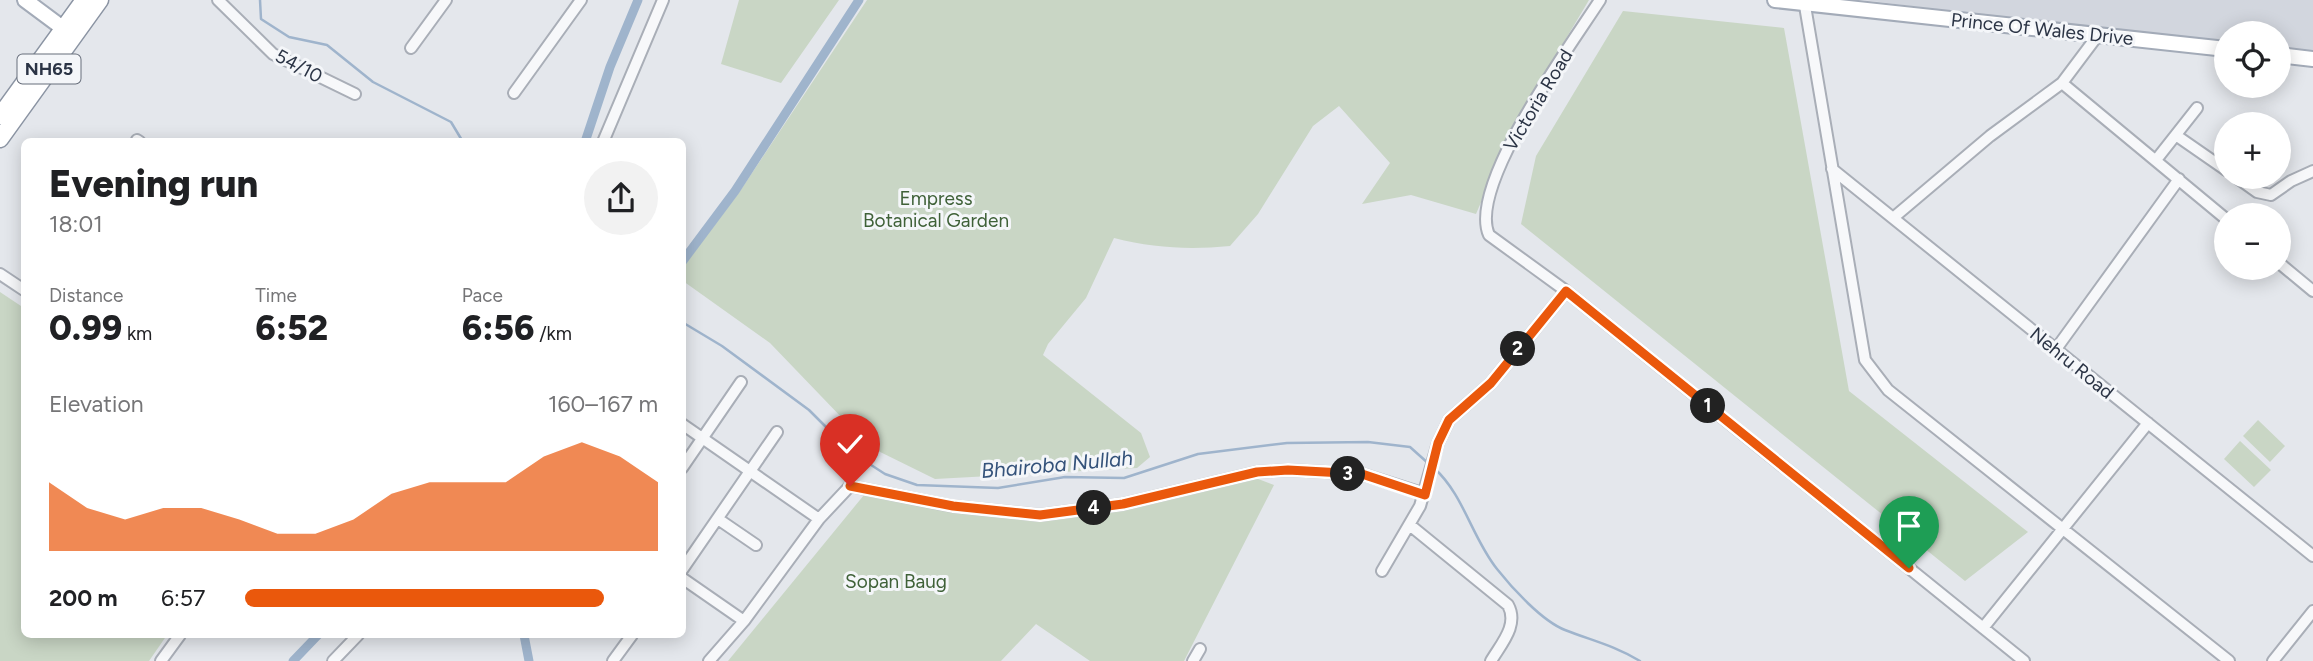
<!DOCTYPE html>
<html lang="en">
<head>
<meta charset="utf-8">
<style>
  :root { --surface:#fff; --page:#f2f2f2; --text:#202124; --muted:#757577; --accent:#ea580c }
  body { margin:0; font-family:Figtree,sans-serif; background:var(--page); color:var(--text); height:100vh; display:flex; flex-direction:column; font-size:26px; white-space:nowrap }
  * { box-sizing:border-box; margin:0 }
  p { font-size:23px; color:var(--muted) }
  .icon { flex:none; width:38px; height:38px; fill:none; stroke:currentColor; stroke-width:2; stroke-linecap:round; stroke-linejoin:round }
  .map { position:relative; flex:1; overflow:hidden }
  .side { position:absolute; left:21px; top:138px; width:665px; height:500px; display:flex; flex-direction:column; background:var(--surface); border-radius:10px; box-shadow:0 4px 18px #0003 }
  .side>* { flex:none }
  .fabs { position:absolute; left:2214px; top:21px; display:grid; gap:14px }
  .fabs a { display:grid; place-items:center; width:77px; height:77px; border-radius:50%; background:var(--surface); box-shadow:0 4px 18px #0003; font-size:35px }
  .pin { position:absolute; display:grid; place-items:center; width:60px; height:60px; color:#fff; margin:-72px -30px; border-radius:50% 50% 50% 0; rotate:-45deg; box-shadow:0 0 7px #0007 }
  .pin .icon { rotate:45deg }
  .km { position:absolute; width:35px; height:35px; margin:-18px; border-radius:50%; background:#222; color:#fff; font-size:19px; line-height:35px; text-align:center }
  .round { display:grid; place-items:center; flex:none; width:74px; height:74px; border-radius:37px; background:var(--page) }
  .head { display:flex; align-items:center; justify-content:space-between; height:119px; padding:0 28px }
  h1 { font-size:38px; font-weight:800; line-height:52px }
  .stats { display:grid; grid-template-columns:repeat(3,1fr); gap:10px; height:119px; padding:7px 28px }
  .stats div { display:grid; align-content:center }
  .stats b { font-size:35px; font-weight:800 }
  .stats small { font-size:19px; font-weight:400 }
  .stats p { font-size:19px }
  .chart { height:196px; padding:14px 28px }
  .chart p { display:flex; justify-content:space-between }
  .chart svg { width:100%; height:126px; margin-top:7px; fill:var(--accent); opacity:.7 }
  ul { padding:0 28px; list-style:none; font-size:23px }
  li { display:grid; grid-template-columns:112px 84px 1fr; align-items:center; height:52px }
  li i { height:18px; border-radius:9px; background:var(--accent) }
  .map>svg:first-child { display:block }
  .built { fill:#d2d6de }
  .green { fill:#c9d6c5 }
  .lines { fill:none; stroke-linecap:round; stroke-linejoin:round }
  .stream { stroke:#9fb4cc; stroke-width:2.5 }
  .canal { stroke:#9fb4cc; stroke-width:9 }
  .minor-casing { stroke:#a9aeb7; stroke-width:14 }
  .major-casing { stroke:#a3abb8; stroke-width:18 }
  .highway-casing { stroke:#8b94a3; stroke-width:19 }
  .minor { stroke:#f7f8fa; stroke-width:10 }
  .major { stroke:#fff; stroke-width:14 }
  .highway { stroke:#fff; stroke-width:16 }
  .route-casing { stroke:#fff; stroke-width:14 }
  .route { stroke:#ea580c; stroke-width:9 }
  .labels { text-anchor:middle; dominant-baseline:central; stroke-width:6; stroke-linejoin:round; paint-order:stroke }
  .shield { fill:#f4f6f9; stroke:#676e7b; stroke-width:2 }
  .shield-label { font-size:18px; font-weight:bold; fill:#2b3445 }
  .street-label { font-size:19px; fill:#2b3445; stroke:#f4f6f9 }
  .park-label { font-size:19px; fill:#3f6138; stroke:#f4f6f9 }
  .water-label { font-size:21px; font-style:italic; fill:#34527a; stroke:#f4f6f9 }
</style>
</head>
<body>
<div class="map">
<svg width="2313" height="661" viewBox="0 0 2313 661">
  <rect width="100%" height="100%" fill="#e4e7ec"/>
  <!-- built -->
  <path class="built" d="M 1863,0 L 2313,0 L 2313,56 L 2279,51 L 2278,33 L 2226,33 L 2226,45 Z"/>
  <!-- green -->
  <path class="green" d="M 739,0 L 839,0 L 781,83 L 721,64 Z
    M 867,0 L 1589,0 L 1512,129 L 1476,214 L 1411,195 L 1362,204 L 1390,163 L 1339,106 L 1313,126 L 1258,214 L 1230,246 C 1189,250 1154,248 1114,238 L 1086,298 L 1048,344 L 1043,355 L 1141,433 L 1150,457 L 1137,468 L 935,479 L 870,447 L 770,343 L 683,281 L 682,268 L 738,194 Z
    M 1623,11 L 1784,28 L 1849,391 L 2028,532 L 1965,581 L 1521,224 L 1536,156 Z
    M 0,292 L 24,308 L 24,635 L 167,635 L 149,661 L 0,661 Z
    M 2258,420 L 2285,446 L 2270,462 L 2243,436 Z
    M 2240,441 L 2271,470 L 2254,487 L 2224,459 Z
    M 1253,477 L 1274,485 L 1184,661 L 1090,661 L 1036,624 L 1001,661 L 728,661 L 864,495 L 960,510 L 1044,516 L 1142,506 Z"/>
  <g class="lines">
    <!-- stream -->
    <path class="stream" d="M 260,0 L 261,19 L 289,37 L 327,45 L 373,82 L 451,122 L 463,142
      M 682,322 L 722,346 L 809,410 L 851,452 L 885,474 L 917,485 L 998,488 L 1065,477 L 1124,478 L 1198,454 L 1287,443 L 1368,442 L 1410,447 L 1429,464
      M 1434,468 C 1464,495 1472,538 1497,569 C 1512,588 1542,621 1565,630 C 1593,641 1613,645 1640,661"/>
    <!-- canal -->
    <path class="canal" d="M 585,142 L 610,67 L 638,0
      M 682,262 L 735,191 L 859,0
      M 524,635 L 529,661
      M 293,661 L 318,635"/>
    <defs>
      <path id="minor" d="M 218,0 L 273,54 L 355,94
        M 1600,0 C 1571,45 1467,186 1489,235 L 1566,291 L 2024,661
        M 1804,0 L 1865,360 L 1888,390 L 2229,661
        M 411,48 L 446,0
        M 2062,83 L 2226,219
        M 514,93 L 581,0
        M 2177,136 L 2226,170
        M 137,140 L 140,142
        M 603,142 L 663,0
        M 2156,160 L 2197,108
        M 1832,169 L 2313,556
        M 2236,177 L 2257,192 L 2271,195 L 2291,181 L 2313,171
        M 1893,218 L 1990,136 L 2062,83 L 2098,35
        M 2278,262 L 2313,291
        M 0,274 L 24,290
        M 2056,349 L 2179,179
        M 682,424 L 819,519
        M 682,468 L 741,382
        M 718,519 L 756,545
        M 1411,526 L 1508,605 C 1519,625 1501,644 1491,661
        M 682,570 L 777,432
        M 1382,571 L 1420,506 L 1438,443 L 1449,420 L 1491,383 L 1566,291
        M 682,578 L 744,621
        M 1983,628 L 2148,423
        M 161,661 L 180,635
        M 333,661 L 358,635
        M 613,661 L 632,635
        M 709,661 L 744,621 L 819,519 L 850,486 L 952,506 L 1040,515 L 1123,504 L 1257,472 L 1288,470 L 1362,474 L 1425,494
        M 1193,661 L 1200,649
        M 2273,661 L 2313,611"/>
      <path id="major" d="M 25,0 L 64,29
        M 1775,0 L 2226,49
        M 2278,55 L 2313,59"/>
      <path id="highway" d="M 0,116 L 84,0
        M 0,139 L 100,0"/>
    </defs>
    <!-- minor casing -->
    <use href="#minor" class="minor-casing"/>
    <!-- major casing -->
    <use href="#major" class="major-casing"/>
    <!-- highway casing -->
    <use href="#highway" class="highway-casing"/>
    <!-- minor -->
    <use href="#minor" class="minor"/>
    <!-- major -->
    <use href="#major" class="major"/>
    <!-- highway -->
    <use href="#highway" class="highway"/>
  </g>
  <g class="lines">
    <defs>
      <path id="route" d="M 850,486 L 953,506 L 1040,515 L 1123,504 L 1257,472 L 1288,470 L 1362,474 L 1425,495 L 1438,443 L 1449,420 L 1491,383 L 1566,291 L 1909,568"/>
    </defs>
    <!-- route casing -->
    <use href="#route" class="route-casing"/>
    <!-- route -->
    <use href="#route" class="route"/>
  </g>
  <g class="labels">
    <!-- shield labels -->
    <rect class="shield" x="17.5" y="54.5" width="63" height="29" rx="5"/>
    <g class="shield-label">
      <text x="49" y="69">NH65</text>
    </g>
    <!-- street labels -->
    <g class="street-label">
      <text transform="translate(2042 29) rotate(6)">Prince Of Wales Drive</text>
      <text transform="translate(299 66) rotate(28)">54/10</text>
      <text transform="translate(1538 100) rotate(-59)">Victoria Road</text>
      <text transform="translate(2072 363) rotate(39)">Nehru Road</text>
    </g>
    <!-- park labels -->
    <g class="park-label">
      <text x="936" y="198">Empress<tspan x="936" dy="22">Botanical Garden</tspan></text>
      <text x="896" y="581">Sopan Baug</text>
    </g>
    <!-- water labels -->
    <g class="water-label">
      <text transform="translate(1057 464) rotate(-5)">Bhairoba Nullah</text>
    </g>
  </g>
</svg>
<div class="fabs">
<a><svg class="icon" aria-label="locate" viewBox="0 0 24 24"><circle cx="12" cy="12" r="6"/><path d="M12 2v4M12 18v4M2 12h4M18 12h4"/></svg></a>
<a>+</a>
<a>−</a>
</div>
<div class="pin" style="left:1909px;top:568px;background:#1e9e55"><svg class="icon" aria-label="arrive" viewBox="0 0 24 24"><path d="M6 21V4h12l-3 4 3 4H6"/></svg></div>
<div class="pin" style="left:850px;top:486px;background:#d93025"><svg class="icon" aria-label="check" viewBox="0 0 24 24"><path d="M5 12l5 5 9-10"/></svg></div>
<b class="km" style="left:1708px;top:406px">1</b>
<b class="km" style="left:1518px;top:349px">2</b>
<b class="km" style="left:1348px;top:474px">3</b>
<b class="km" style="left:1094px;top:508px">4</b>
<section class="side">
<div class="head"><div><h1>Evening run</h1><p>18:01</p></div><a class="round"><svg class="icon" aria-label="share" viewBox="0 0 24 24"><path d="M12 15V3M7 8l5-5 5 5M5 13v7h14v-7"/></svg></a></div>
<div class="stats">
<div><p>Distance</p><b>0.99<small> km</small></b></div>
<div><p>Time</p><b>6:52</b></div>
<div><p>Pace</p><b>6:56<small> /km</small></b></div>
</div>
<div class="chart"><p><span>Elevation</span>160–167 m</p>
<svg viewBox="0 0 160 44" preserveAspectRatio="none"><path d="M0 44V20L10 29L20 33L30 29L40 29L50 33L60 38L70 38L80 33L90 24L100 20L110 20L120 20L130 11L140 6L150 11L160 20V44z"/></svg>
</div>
<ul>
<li><b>200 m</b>6:57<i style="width:87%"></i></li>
</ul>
</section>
</div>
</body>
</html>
